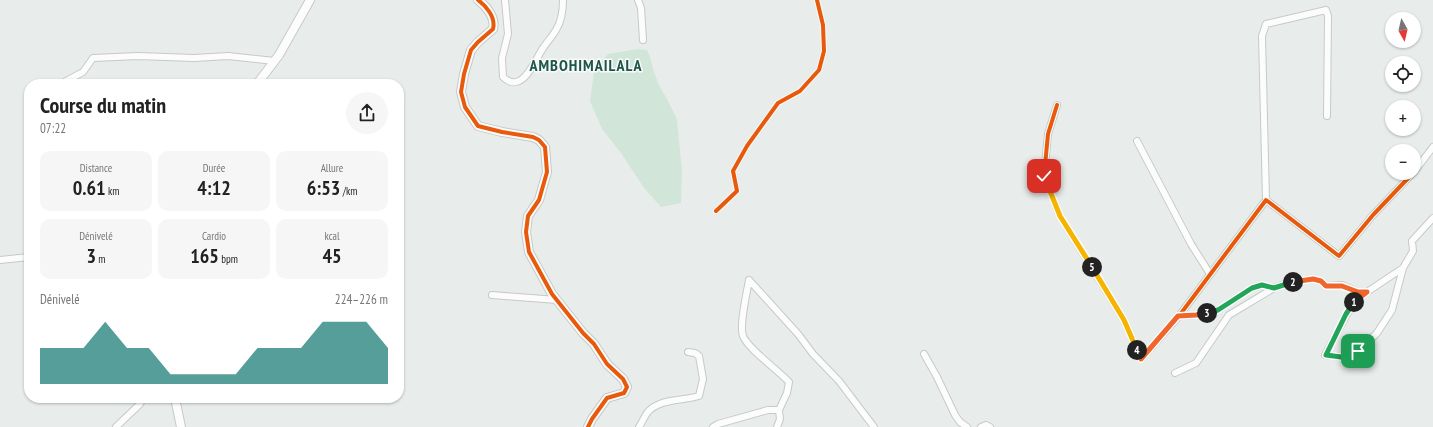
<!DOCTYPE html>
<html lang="fr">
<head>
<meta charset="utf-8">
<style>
  :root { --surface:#fff; --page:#f6f6f6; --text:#222; --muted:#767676; --accent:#0f766e }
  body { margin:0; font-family:"PT Sans Narrow",sans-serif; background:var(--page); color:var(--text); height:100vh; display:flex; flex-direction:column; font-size:15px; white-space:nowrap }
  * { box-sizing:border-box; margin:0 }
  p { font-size:13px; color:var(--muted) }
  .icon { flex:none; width:22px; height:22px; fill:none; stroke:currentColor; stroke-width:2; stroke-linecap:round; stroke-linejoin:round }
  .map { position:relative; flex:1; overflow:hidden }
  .side { position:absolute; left:24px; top:79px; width:380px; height:324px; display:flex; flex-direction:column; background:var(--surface); border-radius:16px; box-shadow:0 1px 3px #0004 }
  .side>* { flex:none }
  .needle { width:26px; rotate:172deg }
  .fabs { position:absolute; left:1385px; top:12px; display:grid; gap:8px }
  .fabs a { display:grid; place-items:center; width:36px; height:36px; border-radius:50%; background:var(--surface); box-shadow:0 1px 3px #0004; font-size:20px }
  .pin { position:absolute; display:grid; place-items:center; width:34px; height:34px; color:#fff; margin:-17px; border-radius:8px; box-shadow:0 2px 6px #0006 }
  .km { position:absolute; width:20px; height:20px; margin:-10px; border-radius:50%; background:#222; color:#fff; font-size:11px; line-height:20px; text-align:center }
  .round { display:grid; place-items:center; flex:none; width:42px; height:42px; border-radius:21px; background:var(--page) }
  .headline { display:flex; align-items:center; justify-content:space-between; height:68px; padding:0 16px }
  h1 { font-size:22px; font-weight:800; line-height:30px }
  .metrics { display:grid; grid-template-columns:repeat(3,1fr); gap:6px; height:68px; padding:4px 16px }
  .metrics div { display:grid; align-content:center; border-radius:10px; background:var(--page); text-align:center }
  .metrics b { font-size:20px; font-weight:800 }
  .metrics small { font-size:11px; font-weight:400 }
  .metrics p { font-size:11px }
  .chart { height:112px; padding:8px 16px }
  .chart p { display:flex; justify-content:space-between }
  .chart svg { width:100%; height:72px; margin-top:4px; fill:var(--accent); opacity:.7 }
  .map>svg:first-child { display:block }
  .green { fill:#d1e6d8 }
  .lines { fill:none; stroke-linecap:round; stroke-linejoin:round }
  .minor-casing { stroke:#c5cac8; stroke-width:8 }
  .tertiary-casing { stroke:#c5cac8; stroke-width:10 }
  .minor { stroke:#fcfcfc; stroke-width:6 }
  .tertiary { stroke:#fcfcfc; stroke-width:8 }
  .cycleway-casing { stroke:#f7fbf9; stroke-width:6 }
  .cycleway { stroke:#e8590c; stroke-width:4 }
  .split-1-casing { stroke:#fff; stroke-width:8 }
  .split-2-casing { stroke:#fff; stroke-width:8 }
  .split-3-casing { stroke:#fff; stroke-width:8 }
  .split-4-casing { stroke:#fff; stroke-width:8 }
  .split-5-casing { stroke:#fff; stroke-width:8 }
  .split-6-casing { stroke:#fff; stroke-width:8 }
  .split-1 { stroke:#22a559; stroke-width:5 }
  .split-2 { stroke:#f0652b; stroke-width:5 }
  .split-3 { stroke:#22a559; stroke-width:5 }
  .split-4 { stroke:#f0652b; stroke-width:5 }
  .split-5 { stroke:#f5b400; stroke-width:5 }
  .split-6 { stroke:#f5b400; stroke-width:5 }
  .labels { text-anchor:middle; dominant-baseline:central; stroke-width:3; stroke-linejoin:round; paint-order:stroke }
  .district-label { font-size:16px; font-weight:bold; letter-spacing:1px; fill:#1f5548; stroke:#f7fbf9 }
</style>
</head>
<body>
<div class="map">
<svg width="1433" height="427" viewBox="0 0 1433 427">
  <rect width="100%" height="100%" fill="#e8edeb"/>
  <!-- green -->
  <path class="green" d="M 637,49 L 647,50 L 650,57 L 654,72 L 659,85 L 668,101 L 677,119 L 682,172 L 681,203 L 661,207 L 644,188 L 621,153 L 602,129 L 590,101 L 594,72 L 608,54 Z"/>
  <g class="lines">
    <defs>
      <path id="minor" d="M 505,0 L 508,34 L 502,58 L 503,77 C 507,81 513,84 519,81 C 529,77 537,57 543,48 C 547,42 552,37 556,30 C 561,22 563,10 563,0
        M 638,0 L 641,8 L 643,40
        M 65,84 L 66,81 L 83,72 L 93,58 L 138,56 L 194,58 L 228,56 L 274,61
        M 1057,105 L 1048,134 L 1044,176 L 1060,216 L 1124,320 L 1141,359 L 1179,316 L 1266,200 L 1339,256 L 1373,215 L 1413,173
        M 1137,141 L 1191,244 L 1210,274
        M 1414,172 L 1433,147
        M 1266,200 L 1262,36 L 1266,24 L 1326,10 L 1328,16 L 1327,116
        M 0,260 L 29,257
        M 749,280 L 798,334 L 813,354 L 839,381 L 874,427
        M 1367,292 L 1353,303 L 1325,355 L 1341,357 L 1358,351 L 1377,333 L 1392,310 L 1403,268
        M 492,295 L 557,300
        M 1179,316 L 1196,315 L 1218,310 L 1252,288 L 1262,285 L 1274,288 L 1287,283 L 1313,279 L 1321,281 L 1326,286 L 1342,285 L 1358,292 L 1367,292 L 1403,268 L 1413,251 L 1412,241 L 1433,218
        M 924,354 L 937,377 L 955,415 L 960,422 L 967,427
        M 1175,373 L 1196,363 L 1229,315 L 1274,288
        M 116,427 L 140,404 L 143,398
        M 639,427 C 642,423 644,417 647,413 C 659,398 683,401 699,396 L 703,379 L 699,356 L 695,353 L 688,352
        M 713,427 L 718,424 L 768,410 L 779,410 L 787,393 L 789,382 C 778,370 748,349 743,336 C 739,326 747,292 749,280
        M 777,427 L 780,419 L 779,410
        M 981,427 L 986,425 L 990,427"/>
      <path id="tertiary" d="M 478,0 C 486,6 496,17 493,29 L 478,42 L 471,50 L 464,74 L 461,92 L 465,107 L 478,126 L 502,132 L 533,137 L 539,140 L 545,147 L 547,172 L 539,200 L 528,216 L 526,232 L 529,252 L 552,294 L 583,333 L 594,344 L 607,364 L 623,379 L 627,387 L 624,393 L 607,398 L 592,419 L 588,427
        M 257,84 L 279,55 L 310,0
        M 175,398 L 181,427"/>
    </defs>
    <!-- minor casing -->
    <use href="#minor" class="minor-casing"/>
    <!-- tertiary casing -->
    <use href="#tertiary" class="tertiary-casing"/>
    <!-- minor -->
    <use href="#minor" class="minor"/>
    <!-- tertiary -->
    <use href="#tertiary" class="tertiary"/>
    <defs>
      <path id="cycleway" d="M 478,0 C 486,6 496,17 493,29 L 478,42 L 471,50 L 464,74 L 461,92 L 465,107 L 478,126 L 502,132 L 533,137 L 539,140 L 545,147 L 547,172 L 539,200 L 528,216 L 526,232 L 529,252 L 552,294 L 583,333 L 594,344 L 607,364 L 623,379 L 627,387 L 624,393 L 607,398 L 592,419 L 588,427
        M 1057,105 L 1048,134 L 1044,176 L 1060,216 L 1124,320 L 1141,359 L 1179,316 L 1266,200 L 1339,256 L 1373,215 L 1413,173
        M 716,211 L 737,191 L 733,171 L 747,146 L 778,103 L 800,91 L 819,70 L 824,51 L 823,25 L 817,0"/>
    </defs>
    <!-- cycleway casing -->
    <use href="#cycleway" class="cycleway-casing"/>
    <!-- cycleway -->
    <use href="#cycleway" class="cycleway"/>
  </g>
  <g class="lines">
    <defs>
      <path id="split-1" d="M 1354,302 L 1346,314 L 1326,355 L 1341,357 L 1358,351"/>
      <path id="split-2" d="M 1293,282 L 1313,279 L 1321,281 L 1326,286 L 1342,286 L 1358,292 L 1367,292 L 1354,302"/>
      <path id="split-3" d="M 1207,313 L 1218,310 L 1252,288 L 1262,285 L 1274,288 L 1293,282"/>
      <path id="split-4" d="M 1137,350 L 1141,359 L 1178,316 L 1196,315 L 1207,313"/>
      <path id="split-5" d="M 1092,267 L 1124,320 L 1137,350"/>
      <path id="split-6" d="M 1044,176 L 1060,216 L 1092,267"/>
    </defs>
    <!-- split-1 casing -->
    <use href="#split-1" class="split-1-casing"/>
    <!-- split-2 casing -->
    <use href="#split-2" class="split-2-casing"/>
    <!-- split-3 casing -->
    <use href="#split-3" class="split-3-casing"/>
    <!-- split-4 casing -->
    <use href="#split-4" class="split-4-casing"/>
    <!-- split-5 casing -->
    <use href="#split-5" class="split-5-casing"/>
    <!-- split-6 casing -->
    <use href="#split-6" class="split-6-casing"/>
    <!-- split-1 -->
    <use href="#split-1" class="split-1"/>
    <!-- split-2 -->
    <use href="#split-2" class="split-2"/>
    <!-- split-3 -->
    <use href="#split-3" class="split-3"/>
    <!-- split-4 -->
    <use href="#split-4" class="split-4"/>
    <!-- split-5 -->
    <use href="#split-5" class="split-5"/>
    <!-- split-6 -->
    <use href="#split-6" class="split-6"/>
  </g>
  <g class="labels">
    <!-- district labels -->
    <g class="district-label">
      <text x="586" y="65">AMBOHIMAILALA</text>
    </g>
  </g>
</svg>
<div class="fabs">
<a><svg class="needle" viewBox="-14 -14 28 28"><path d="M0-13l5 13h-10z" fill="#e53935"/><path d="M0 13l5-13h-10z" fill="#767676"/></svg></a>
<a><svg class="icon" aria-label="locate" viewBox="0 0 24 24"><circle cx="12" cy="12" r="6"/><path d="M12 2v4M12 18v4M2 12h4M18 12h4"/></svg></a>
<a>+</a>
<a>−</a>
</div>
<div class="pin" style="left:1358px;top:351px;background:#1e9e55"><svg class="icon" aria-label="arrive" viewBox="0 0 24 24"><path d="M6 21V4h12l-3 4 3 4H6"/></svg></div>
<div class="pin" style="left:1044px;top:176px;background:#d93025"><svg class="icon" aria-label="check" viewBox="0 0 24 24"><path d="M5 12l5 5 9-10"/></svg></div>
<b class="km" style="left:1354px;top:302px">1</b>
<b class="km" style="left:1293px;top:282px">2</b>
<b class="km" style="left:1207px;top:313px">3</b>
<b class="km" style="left:1137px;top:350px">4</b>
<b class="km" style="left:1092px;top:267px">5</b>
<section class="side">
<div class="headline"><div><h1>Course du matin</h1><p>07:22</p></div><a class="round"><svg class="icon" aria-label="share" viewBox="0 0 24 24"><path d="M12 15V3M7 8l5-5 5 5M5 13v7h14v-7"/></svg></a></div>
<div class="metrics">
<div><p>Distance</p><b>0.61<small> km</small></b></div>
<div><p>Durée</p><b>4:12</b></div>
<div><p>Allure</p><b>6:53<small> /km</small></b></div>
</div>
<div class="metrics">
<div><p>Dénivelé</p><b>3<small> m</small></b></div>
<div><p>Cardio</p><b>165<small> bpm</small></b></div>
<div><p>kcal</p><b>45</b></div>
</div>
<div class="chart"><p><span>Dénivelé</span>224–226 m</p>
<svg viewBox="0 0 160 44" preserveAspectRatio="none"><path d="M0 44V22L10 22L20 22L30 6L40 22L50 22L60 38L70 38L80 38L90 38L100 22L110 22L120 22L130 6L140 6L150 6L160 22V44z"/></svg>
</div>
</section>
</div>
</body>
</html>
